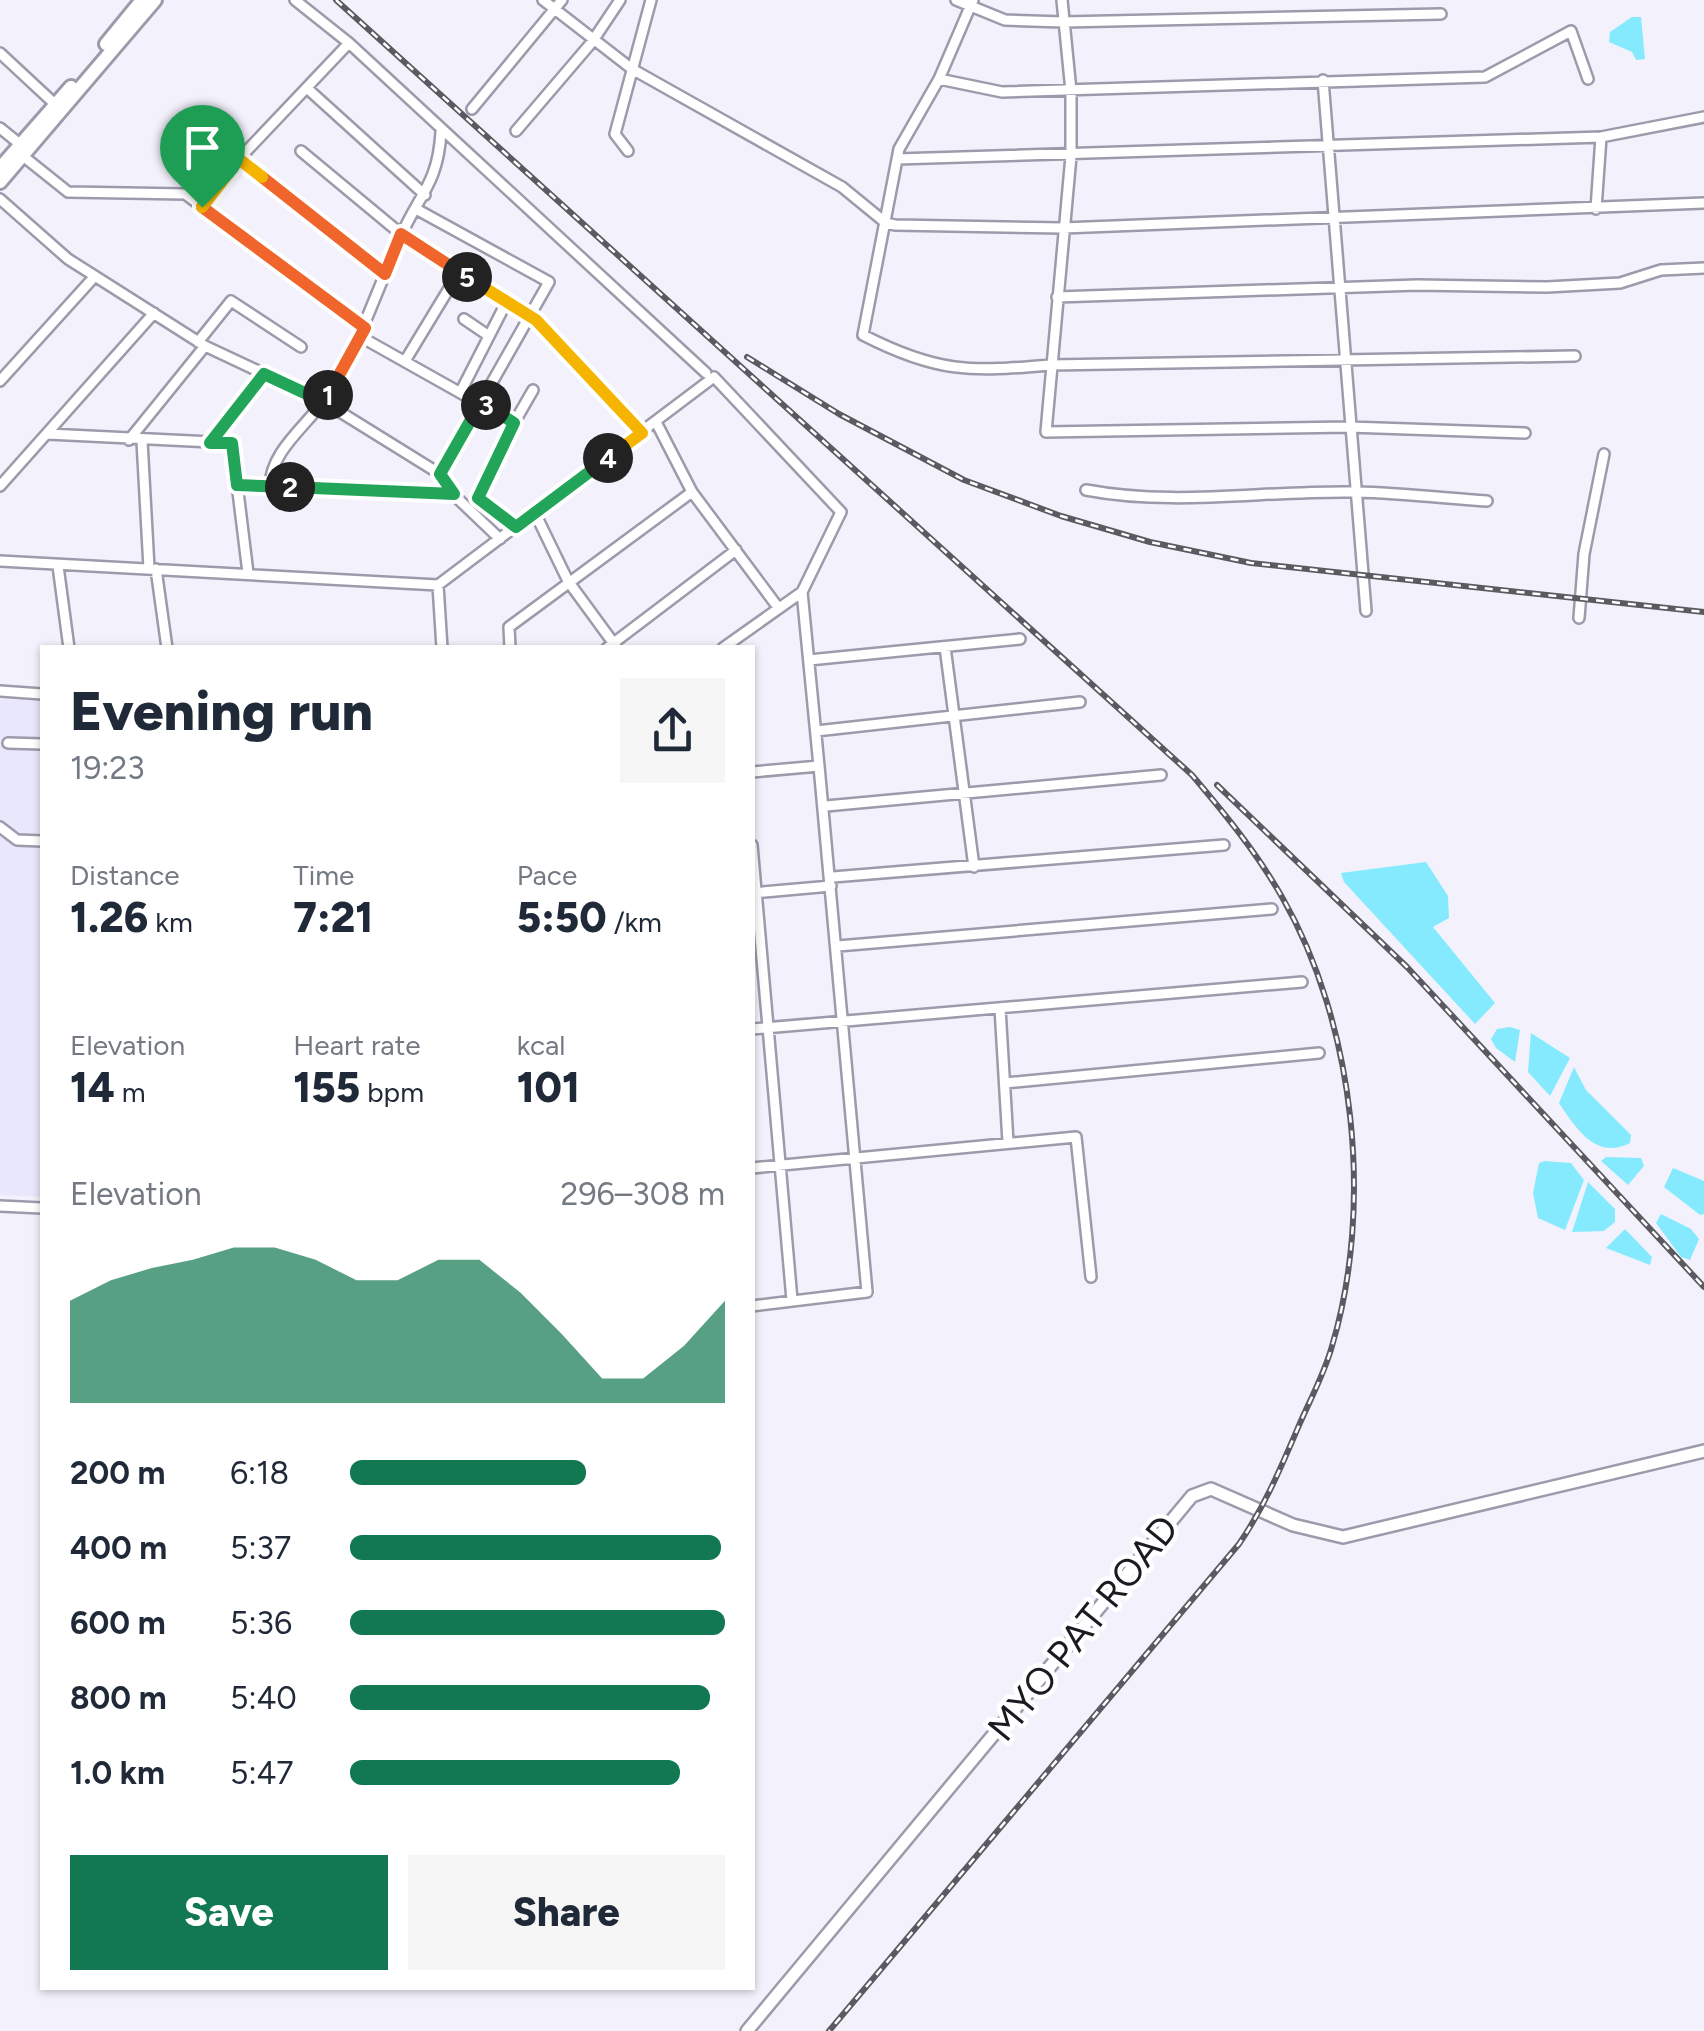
<!DOCTYPE html>
<html lang="en">
<head>
<meta charset="utf-8">
<style>
  :root { --surface:#fff; --page:#f6f6f7; --text:#1f2937; --muted:#747a83; --accent:#117851 }
  body { margin:0; font-family:Figtree,sans-serif; background:var(--page); color:var(--text); height:100vh; display:flex; flex-direction:column; font-size:38px; white-space:nowrap }
  * { box-sizing:border-box; margin:0 }
  p { font-size:32px; color:var(--muted) }
  .icon { flex:none; width:55px; height:55px; fill:none; stroke:currentColor; stroke-width:2; stroke-linecap:round; stroke-linejoin:round }
  .map { position:relative; flex:1; overflow:hidden }
  .drawer { position:absolute; left:40px; top:645px; width:715px; height:1345px; display:flex; flex-direction:column; background:var(--surface); border-radius:0px; box-shadow:0 2px 8px #0004 }
  .drawer>* { flex:none }
  .pin { position:absolute; display:grid; place-items:center; width:85px; height:85px; color:#fff; margin:-102px -42px; border-radius:50% 50% 50% 0; rotate:-45deg; box-shadow:0 0 10px #0007 }
  .pin .icon { rotate:45deg }
  .km { position:absolute; width:50px; height:50px; margin:-25px; border-radius:50%; background:#222; color:#fff; font-size:28px; line-height:50px; text-align:center }
  .round { display:grid; place-items:center; flex:none; width:105px; height:105px; border-radius:0px; background:var(--page) }
  .head { display:flex; align-items:center; justify-content:space-between; height:170px; padding:0 30px }
  h1 { font-size:55px; font-weight:800; line-height:75px }
  .metrics { display:grid; grid-template-columns:repeat(3,1fr); gap:15px; height:170px; padding:10px 30px }
  .metrics div { display:grid; align-content:center }
  .metrics b { font-size:42px; font-weight:800 }
  .metrics small { font-size:28px; font-weight:400 }
  .metrics p { font-size:28px }
  .chart { height:280px; padding:20px 30px }
  .chart p { display:flex; justify-content:space-between }
  .chart svg { width:100%; height:180px; margin-top:10px; fill:var(--accent); opacity:.7 }
  .button { display:flex; gap:20px; margin-top:auto; padding:20px 30px }
  .button a { flex:1; height:115px; border-radius:0px; background:var(--accent); color:#fff; font-size:40px; font-weight:800; line-height:115px; text-align:center }
  .button a+a { background:var(--page); color:var(--text) }
  ul { padding:0 30px; list-style:none; font-size:32px }
  li { display:grid; grid-template-columns:160px 120px 1fr; align-items:center; height:75px }
  li i { height:25px; border-radius:12px; background:var(--accent) }
  .map>svg:first-child { display:block }
  .built { fill:#e9e7fb }
  .water { fill:#86eafe }
  .lines { fill:none; stroke-linecap:round; stroke-linejoin:round }
  .street-casing { stroke:#9d9bab; stroke-width:14 }
  .secondary-casing { stroke:#9d9bab; stroke-width:16 }
  .primary-casing { stroke:#9d9bab; stroke-width:18 }
  .street { stroke:#fff; stroke-width:9 }
  .secondary { stroke:#fff; stroke-width:11 }
  .primary { stroke:#fff; stroke-width:12 }
  .rail-casing { stroke:#5b5a61; stroke-width:6 }
  .rail { stroke:#fff; stroke-width:2.5; stroke-dasharray:8; stroke-linecap:butt }
  .split-1-casing { stroke:#fff; stroke-width:20 }
  .split-2-casing { stroke:#fff; stroke-width:20 }
  .split-3-casing { stroke:#fff; stroke-width:20 }
  .split-4-casing { stroke:#fff; stroke-width:20 }
  .split-5-casing { stroke:#fff; stroke-width:20 }
  .split-6-casing { stroke:#fff; stroke-width:20 }
  .split-7-casing { stroke:#fff; stroke-width:20 }
  .split-1 { stroke:#f0652b; stroke-width:12 }
  .split-2 { stroke:#22a559; stroke-width:12 }
  .split-3 { stroke:#22a559; stroke-width:12 }
  .split-4 { stroke:#22a559; stroke-width:12 }
  .split-5 { stroke:#f5b400; stroke-width:12 }
  .split-6 { stroke:#f0652b; stroke-width:12 }
  .split-7 { stroke:#f5b400; stroke-width:12 }
  .labels { text-anchor:middle; dominant-baseline:central; stroke-width:9; stroke-linejoin:round; paint-order:stroke }
  .street-label { font-size:38px; fill:#1b1a20; stroke:#fff }
</style>
</head>
<body>
<div class="map">
<svg width="1704" height="2031" viewBox="0 0 1704 2031">
  <rect width="100%" height="100%" fill="#f3f2fc"/>
  <!-- built -->
  <path class="built" d="M 0,699 L 42,701 L 42,1197 L 0,1195 Z"/>
  <!-- water -->
  <path class="water" d="M 1632,17 L 1641,17 L 1645,59 L 1636,60 L 1632,52 L 1609,42 L 1610,32 Z
    M 1426,862 L 1448,896 L 1449,918 L 1433,927 L 1495,1003 L 1475,1024 L 1344,882 L 1341,873 Z
    M 1510,1027 L 1520,1030 L 1515,1062 L 1496,1048 L 1491,1039 L 1497,1029 Z
    M 1531,1033 L 1570,1058 L 1550,1096 L 1528,1072 Z
    M 1574,1067 L 1586,1090 L 1631,1135 L 1630,1143 C 1596,1161 1575,1127 1559,1103 Z
    M 1606,1157 L 1641,1158 L 1644,1166 L 1628,1185 L 1601,1161 Z
    M 1545,1161 L 1571,1163 L 1584,1180 L 1565,1230 L 1538,1218 L 1533,1193 L 1539,1163 Z
    M 1673,1168 L 1704,1181 L 1704,1214 L 1700,1215 L 1664,1187 Z
    M 1588,1182 L 1615,1209 L 1615,1222 L 1604,1231 L 1572,1232 Z
    M 1661,1214 L 1691,1229 L 1699,1239 L 1690,1260 L 1681,1257 L 1656,1223 Z
    M 1625,1229 L 1652,1257 L 1650,1265 L 1606,1248 Z"/>
  <g class="lines">
    <defs>
      <path id="street" d="M 295,0 L 349,43 L 706,373
        M 543,0 L 632,69 L 842,187 L 886,223 L 895,225 L 1063,228 L 1704,203
        M 956,0 L 1005,20 L 1063,22 L 1441,14
        M 973,0 L 939,79 L 899,149 L 863,335 C 937,373 970,372 1051,365 L 1575,356
        M 1062,0 L 1071,91 L 1071,156 L 1046,432 L 1349,427 L 1525,433
        M 0,53 L 57,106
        M 939,79 L 1002,92 L 1485,77 L 1571,31 L 1588,79
        M 1323,80 L 1366,611
        M 309,90 L 425,195
        M 472,109 L 562,0
        M 0,128 L 21,145
        M 516,131 L 592,42 L 620,0
        M 301,151 L 401,234 L 536,320 L 642,433
        M 628,151 L 615,134 L 651,0
        M 23,156 L 68,192 L 185,194 L 365,328
        M 239,159 L 385,275
        M 897,159 L 1601,137 L 1704,117
        M 0,199 L 68,259 L 205,346 L 324,402 L 440,474 L 454,495 L 500,539
        M 202,207 L 239,159 L 349,43
        M 416,209 L 549,282 L 440,474
        M 1596,209 L 1601,137
        M 1057,297 L 1417,285 L 1547,287 L 1620,283 L 1661,270 L 1704,268
        M 464,319 L 489,336
        M 361,337 L 514,423 L 478,498 L 516,527
        M 198,342 L 231,301 L 301,347
        M 405,361 L 459,272
        M 0,381 L 95,276
        M 461,391 L 507,301
        M 656,422 L 692,492 L 777,606
        M 514,423 L 533,390
        M 48,434 L 232,443 L 248,573
        M 129,440 L 205,346
        M 142,441 L 149,568
        M 210,443 L 265,374
        M 237,485 L 454,495
        M 0,486 L 154,313
        M 270,487 C 270,449 311,423 330,392 C 360,343 377,290 400,238 C 419,194 438,184 441,132
        M 1086,490 C 1176,507 1265,490 1356,492 C 1400,493 1444,498 1487,501
        M 535,513 L 568,581 L 617,648
        M 0,561 L 438,585
        M 58,566 L 69,648
        M 156,569 L 167,648
        M 1579,618 L 1584,554 L 1604,454
        M 945,647 L 974,867
        M 442,648 L 438,585 L 714,377 L 841,512 L 802,592 L 819,766
        M 510,648 L 509,627 L 692,492
        M 607,648 L 736,550
        M 723,648 L 802,592
        M 809,660 L 1020,639
        M 0,691 L 42,694
        M 816,731 L 1080,702
        M 8,743 L 42,744
        M 752,772 L 819,766 L 867,1292 L 752,1306
        M 826,806 L 1161,775
        M 0,827 L 17,840 L 42,841
        M 752,845 L 792,1300
        M 833,877 L 1224,845
        M 752,893 L 831,886
        M 838,946 L 1272,909
        M 1000,1008 L 1008,1142
        M 752,1029 L 1302,982
        M 1005,1083 L 1319,1053
        M 752,1168 L 1076,1137 L 1091,1277
        M 0,1206 L 42,1208"/>
      <path id="secondary" d="M 747,2031 L 1192,1496 L 1211,1489 L 1293,1525 L 1343,1537 L 1704,1451"/>
      <path id="primary" d="M 106,44 L 142,0
        M 0,168 L 71,87
        M 0,182 L 155,0"/>
    </defs>
    <!-- street casing -->
    <use href="#street" class="street-casing"/>
    <!-- secondary casing -->
    <use href="#secondary" class="secondary-casing"/>
    <!-- primary casing -->
    <use href="#primary" class="primary-casing"/>
    <!-- street -->
    <use href="#street" class="street"/>
    <!-- secondary -->
    <use href="#secondary" class="secondary"/>
    <!-- primary -->
    <use href="#primary" class="primary"/>
    <defs>
      <path id="rail" d="M 336,0 L 1192,775 C 1225,814 1257,853 1282,897 C 1355,1024 1374,1206 1332,1346 C 1325,1372 1311,1398 1300,1423 C 1282,1465 1265,1506 1239,1544 L 829,2031
        M 747,357 L 839,414 L 964,480 L 1061,516 L 1150,542 L 1251,563 L 1704,612
        M 1217,785 L 1407,967 L 1704,1287"/>
    </defs>
    <!-- rail casing -->
    <use href="#rail" class="rail-casing"/>
    <!-- rail -->
    <use href="#rail" class="rail"/>
  </g>
  <g class="lines">
    <defs>
      <path id="split-1" d="M 202,207 L 365,328 L 328,395"/>
      <path id="split-2" d="M 290,487 L 237,485 L 232,443 L 210,443 L 264,374 L 324,402 L 328,395"/>
      <path id="split-3" d="M 290,487 L 454,494 L 440,474 L 481,402 L 486,405"/>
      <path id="split-4" d="M 486,405 L 514,423 L 478,498 L 516,527 L 608,458"/>
      <path id="split-5" d="M 467,277 L 536,320 L 642,433 L 608,458"/>
      <path id="split-6" d="M 262,177 L 385,274 L 401,234 L 467,277"/>
      <path id="split-7" d="M 202,207 L 239,159 L 262,177"/>
    </defs>
    <!-- split-1 casing -->
    <use href="#split-1" class="split-1-casing"/>
    <!-- split-2 casing -->
    <use href="#split-2" class="split-2-casing"/>
    <!-- split-3 casing -->
    <use href="#split-3" class="split-3-casing"/>
    <!-- split-4 casing -->
    <use href="#split-4" class="split-4-casing"/>
    <!-- split-5 casing -->
    <use href="#split-5" class="split-5-casing"/>
    <!-- split-6 casing -->
    <use href="#split-6" class="split-6-casing"/>
    <!-- split-7 casing -->
    <use href="#split-7" class="split-7-casing"/>
    <!-- split-1 -->
    <use href="#split-1" class="split-1"/>
    <!-- split-2 -->
    <use href="#split-2" class="split-2"/>
    <!-- split-3 -->
    <use href="#split-3" class="split-3"/>
    <!-- split-4 -->
    <use href="#split-4" class="split-4"/>
    <!-- split-5 -->
    <use href="#split-5" class="split-5"/>
    <!-- split-6 -->
    <use href="#split-6" class="split-6"/>
    <!-- split-7 -->
    <use href="#split-7" class="split-7"/>
  </g>
  <g class="labels">
    <!-- street labels -->
    <g class="street-label">
      <text transform="translate(1083 1628) rotate(-51)">MYO PAT ROAD</text>
    </g>
  </g>
</svg>
<div class="pin" style="left:202px;top:207px;background:#1e9e55"><svg class="icon" aria-label="arrive" viewBox="0 0 24 24"><path d="M6 21V4h12l-3 4 3 4H6"/></svg></div>
<b class="km" style="left:328px;top:395px">1</b>
<b class="km" style="left:290px;top:487px">2</b>
<b class="km" style="left:486px;top:405px">3</b>
<b class="km" style="left:608px;top:458px">4</b>
<b class="km" style="left:467px;top:277px">5</b>
<section class="drawer">
<div class="head"><div><h1>Evening run</h1><p>19:23</p></div><a class="round"><svg class="icon" aria-label="share" viewBox="0 0 24 24"><path d="M12 15V3M7 8l5-5 5 5M5 13v7h14v-7"/></svg></a></div>
<div class="metrics">
<div><p>Distance</p><b>1.26<small> km</small></b></div>
<div><p>Time</p><b>7:21</b></div>
<div><p>Pace</p><b>5:50<small> /km</small></b></div>
</div>
<div class="metrics">
<div><p>Elevation</p><b>14<small> m</small></b></div>
<div><p>Heart rate</p><b>155<small> bpm</small></b></div>
<div><p>kcal</p><b>101</b></div>
</div>
<div class="chart"><p><span>Elevation</span>296–308 m</p>
<svg viewBox="0 0 160 44" preserveAspectRatio="none"><path d="M0 44V19L10 14L20 11L30 9L40 6L50 6L60 9L70 14L80 14L90 9L100 9L110 17L120 27L130 38L140 38L150 30L160 19V44z"/></svg>
</div>
<ul>
<li><b>200 m</b>6:18<i style="width:63%"></i></li>
<li><b>400 m</b>5:37<i style="width:99%"></i></li>
<li><b>600 m</b>5:36<i style="width:100%"></i></li>
<li><b>800 m</b>5:40<i style="width:96%"></i></li>
<li><b>1.0 km</b>5:47<i style="width:88%"></i></li>
</ul>
<div class="button"><a>Save</a><a>Share</a></div>
</section>
</div>
</body>
</html>
